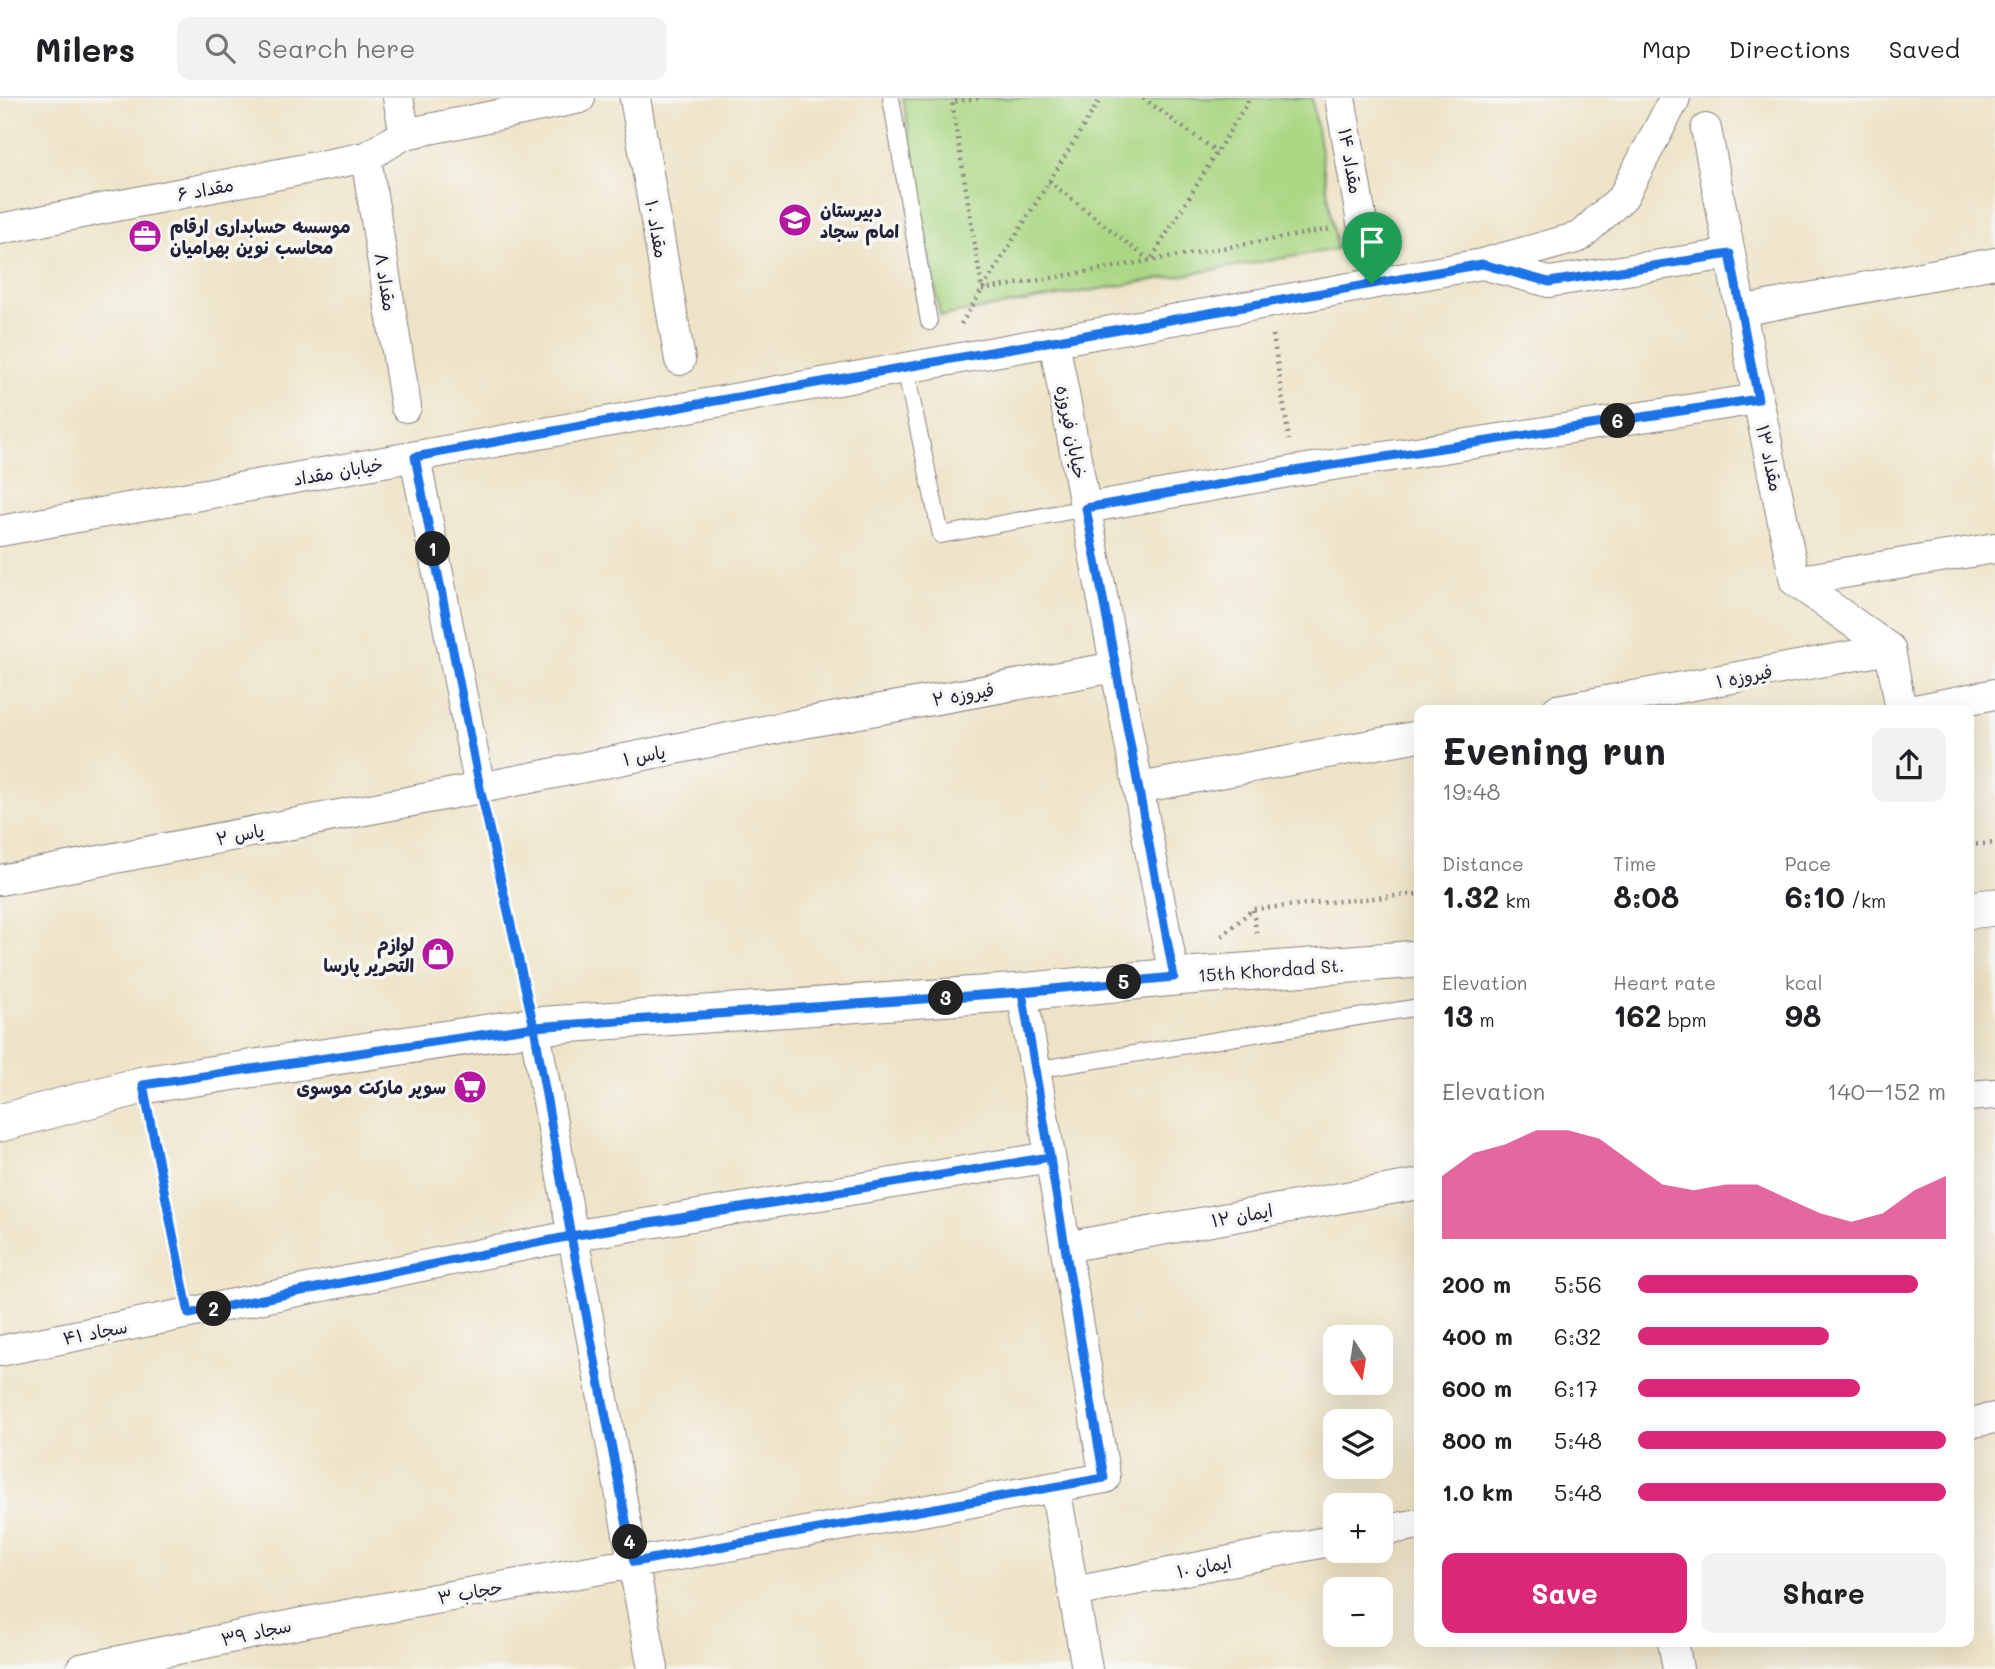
<!DOCTYPE html>
<html lang="en">
<head>
<meta charset="utf-8">
<style>
  :root { --surface:#fff; --page:#f2f2f2; --text:#202124; --muted:#757577; --line:#e0e0e0; --accent:#db2777 }
  body { margin:0; font-family:Mali,"Playpen Sans Arabic",sans-serif; background:var(--page); color:var(--text); height:100vh; display:flex; flex-direction:column; font-size:26px; white-space:nowrap }
  * { box-sizing:border-box; margin:0 }
  p { font-size:23px; color:var(--muted) }
  .icon { flex:none; width:38px; height:38px; fill:none; stroke:currentColor; stroke-width:2; stroke-linecap:round; stroke-linejoin:round }
  .map { position:relative; flex:1; overflow:hidden }
  .side { position:absolute; left:1414px; top:607px; width:560px; height:942px; display:flex; flex-direction:column; background:var(--surface); border-radius:14px; box-shadow:0 7px 28px #0002 }
  .side>* { flex:none }
  .needle { width:46px; rotate:168deg }
  .buttons { position:absolute; left:1323px; top:1227px; display:grid; gap:14px }
  .buttons a { display:grid; place-items:center; width:70px; height:70px; border-radius:14px; background:var(--surface); box-shadow:0 7px 28px #0002; font-size:35px }
  .pin { position:absolute; display:grid; place-items:center; width:60px; height:60px; color:#fff; margin:-72px -30px; border-radius:50% 50% 50% 0; rotate:-45deg; box-shadow:0 0 7px #0007 }
  .pin .icon { rotate:45deg }
  .km { position:absolute; width:35px; height:35px; margin:-18px; border-radius:50%; background:#222; color:#fff; font-size:19px; line-height:35px; text-align:center }
  .round { display:grid; place-items:center; flex:none; width:74px; height:74px; border-radius:14px; background:var(--page) }
  .overview { display:flex; align-items:center; justify-content:space-between; height:119px; padding:0 28px }
  h1 { font-size:38px; font-weight:800; line-height:52px }
  .metrics { display:grid; grid-template-columns:repeat(3,1fr); gap:10px; height:119px; padding:7px 28px }
  .metrics div { display:grid; align-content:center }
  .metrics b { font-size:30px; font-weight:800 }
  .metrics small { font-size:19px; font-weight:400 }
  .metrics p { font-size:19px }
  .chart { height:196px; padding:14px 28px }
  .chart p { display:flex; justify-content:space-between }
  .chart svg { width:100%; height:126px; margin-top:7px; fill:var(--accent); opacity:.7 }
  .button { display:flex; gap:14px; margin-top:auto; padding:14px 28px }
  .button a { flex:1; height:80px; border-radius:14px; background:var(--accent); color:#fff; font-size:28px; font-weight:800; line-height:80px; text-align:center }
  .button a+a { background:var(--page); color:var(--text) }
  ul { padding:0 28px; list-style:none; font-size:23px }
  li { display:grid; grid-template-columns:112px 84px 1fr; align-items:center; height:52px }
  li i { height:18px; border-radius:9px; background:var(--accent) }
  header { display:flex; align-items:center; gap:42px; box-sizing:border-box; height:98px; padding:0 35px; background:var(--surface); border-bottom:2px solid var(--line) }
  header strong { font-size:33px }
  nav { display:flex; gap:38px; margin-inline-start:auto; font-size:24px }
  .search { width:490px; height:63px; background:var(--page); display:flex; align-items:center; gap:18px; box-sizing:border-box; padding:0 24px; border-radius:14px; color:var(--muted); font-size:26px }
  .map>svg:first-child { display:block }
  .green { fill:#acd885; stroke:#677d60; stroke-width:2 }
  .lines { fill:none; stroke-linecap:round; stroke-linejoin:round }
  .service-casing { stroke:#888280; stroke-width:18 }
  .minor-casing { stroke:#888280; stroke-width:32 }
  .tertiary-casing { stroke:#888280; stroke-width:39 }
  .path { stroke:#888280; stroke-width:4.5; stroke-dasharray:2 5; stroke-linecap:butt }
  .service { stroke:#fff; stroke-width:16 }
  .minor { stroke:#fff; stroke-width:30 }
  .tertiary { stroke:#fff; stroke-width:37 }
  .route-casing { stroke:#fff; stroke-width:14 }
  .route { stroke:#1a73e8; stroke-width:9 }
  .labels { text-anchor:middle; dominant-baseline:central; stroke-width:7; stroke-linejoin:round; paint-order:stroke }
  .street-label { font-size:18px; fill:#22223b; stroke:#f6f6f2 }
  .poi-label { font-size:18px; font-weight:bold; fill:#22223b; stroke:#f6f6f2; text-anchor:start }
</style>
</head>
<body>
<header>
<strong>Milers</strong>
<div class="search"><svg class="icon" aria-label="search" viewBox="0 0 24 24"><circle cx="10" cy="10" r="6"/><path d="M15 15l6 6"/></svg>Search here</div>
<nav><a>Map</a><a>Directions</a><a>Saved</a></nav>
</header>
<div class="map">
<svg width="1995" height="1571" viewBox="0 0 1995 1571">
  <rect width="100%" height="100%" fill="#f6f6f2"/>
  <filter id="ink" filterUnits="userSpaceOnUse"><feTurbulence type="fractalNoise" baseFrequency=".0143" numOctaves="2"/><feDisplacementMap in="SourceGraphic" scale="14" xChannelSelector="R" yChannelSelector="G"/><feConvolveMatrix kernelMatrix="1 2 1 2 8 2 1 2 1" color-interpolation-filters="sRGB"/></filter>
  <filter id="wash" filterUnits="userSpaceOnUse"><feTurbulence type="fractalNoise" baseFrequency=".00686" numOctaves="4" result="noise"/><feDisplacementMap in="SourceGraphic" scale="28" xChannelSelector="R" yChannelSelector="G"/><feGaussianBlur stdDeviation="1.57" result="paint"/><feColorMatrix in="noise" values="0 0 0 0 0 0 0 0 0 0 0 0 0 0 0 0 0 1.4 0 .05"/><feComposite in="paint" operator="in"/></filter>
  <g filter="url(#wash)">
    <rect width="100%" height="100%" fill="#eee3c6"/>
    <!-- green -->
    <path class="green" d="M 903,0 L 1312,0 L 1337,151 L 940,218 Z"/>
  </g>
  <g filter="url(#ink)">
    <g class="lines">
      <defs>
        <path id="service" d="M 891,0 L 929,224
          M 905,270 L 941,437 L 1086,410
          M 1035,972 L 1419,909"/>
        <path id="minor" d="M 398,0 L 405,36
          M 635,0 L 680,262
          M 1340,0 L 1362,125
          M 1706,31 L 1758,301 L 1795,483
          M 366,59 L 406,309
          M 0,131 L 366,59 L 405,36 L 580,0
          M 1486,167 L 1549,184 L 1730,156
          M 1740,213 L 1995,165
          M 1054,243 L 1174,879
          M 415,359 L 480,690
          M 1086,410 L 1294,373 L 1758,301
          M 0,433 L 1482,166 L 1579,139 L 1623,99 L 1675,0
          M 1795,483 L 1995,450
          M 1795,483 L 1890,551 L 1901,612
          M 1557,612 L 1890,551
          M 1915,612 L 1995,596
          M 1139,690 L 1419,638
          M 0,782 L 480,690 L 809,624 L 1116,569
          M 534,928 L 653,1571
          M 1969,998 L 1995,996
          M 1065,1149 L 1419,1086
          M 0,1253 L 571,1138 L 1050,1059
          M 1969,1325 L 1995,1320
          M 1055,1389 L 1087,1571
          M 1381,1433 L 1419,1426
          M 1074,1494 L 1335,1442
          M 1673,1544 L 1678,1571
          M 81,1571 L 307,1524 L 1105,1380 L 1022,894"/>
        <path id="tertiary" d="M 1969,812 L 1995,809
          M 0,1025 L 143,987 L 534,928 L 1022,894 L 1174,879 L 1419,861"/>
      </defs>
      <!-- service casing -->
      <use href="#service" class="service-casing"/>
      <!-- minor casing -->
      <use href="#minor" class="minor-casing"/>
      <!-- tertiary casing -->
      <use href="#tertiary" class="tertiary-casing"/>
      <!-- path -->
      <path class="path" d="M 978,0 L 952,4 L 982,191
        M 1143,0 L 1217,54
        M 1049,83 L 1150,163 L 1250,0
        M 982,192 L 1332,131
        M 961,226 L 1101,0
        M 1273,237 L 1289,342
        M 487,722 L 526,894
        M 1969,747 L 1995,745
        M 1253,812 L 1257,838
        M 1222,838 L 1253,811 L 1419,796
        M 150,1022 L 183,1185"/>
      <!-- service -->
      <use href="#service" class="service"/>
      <!-- minor -->
      <use href="#minor" class="minor"/>
      <!-- tertiary -->
      <use href="#tertiary" class="tertiary"/>
    </g>
  </g>
  <g class="lines" filter="url(#ink)">
    <defs>
      <path id="route" d="M 1372,186 L 687,308 L 415,359 L 480,690 L 534,929 L 571,1138 L 189,1216 L 143,987 L 534,929 L 1022,894 L 1104,1380 L 634,1464 L 571,1138 L 1050,1059 L 1022,894 L 1174,879 L 1086,410 L 1294,373 L 1758,301 L 1730,156 L 1549,184 L 1482,166 L 1372,186"/>
    </defs>
    <!-- route casing -->
    <use href="#route" class="route-casing"/>
    <!-- route -->
    <use href="#route" class="route"/>
  </g>
  <!-- icons -->
  <defs>
    <symbol id="school-disc" viewBox="-11 -11 22 22"><circle r="9.5" fill="#b5179e" stroke="#f6f6f2"/><path d="M0-5L7-2L0 1L-7-2ZM-4 1L0 2.5L4 1V4Q0 6-4 4Z" fill="#fff"/></symbol>
    <symbol id="office-disc" viewBox="-11 -11 22 22"><circle r="9.5" fill="#b5179e" stroke="#f6f6f2"/><path d="M-6-3h4V-5.5h4V-3h4V5H-6ZM-1-4.5V-3h2v-1.5ZM-6 0V1H6V0Z" fill="#fff"/></symbol>
    <symbol id="shop-disc" viewBox="-11 -11 22 22"><circle r="9.5" fill="#b5179e" stroke="#f6f6f2"/><path d="M-5-2.5h2.3a2.7 3.5 0 0 1 5.4 0H5L5.5 6h-11ZM-1.5-2.5h3a1.5 2.3 0 0 0-3 0Z" fill="#fff"/></symbol>
    <symbol id="supermarket-disc" viewBox="-11 -11 22 22"><circle r="9.5" fill="#b5179e" stroke="#f6f6f2"/><path d="M-6-5.5h2.5l.6 2H6L4.5 2H-2.5L-4.4-4H-6ZM-1.5 3.2a1.3 1.3 0 1 0 .1 0ZM3 3.2a1.3 1.3 0 1 0 .1 0Z" fill="#fff"/></symbol>
  </defs>
  <g fill-rule="evenodd">
    <use href="#school-disc" x="776" y="103" width="38" height="38"/>
    <use href="#office-disc" x="126" y="119" width="38" height="38"/>
    <use href="#shop-disc" x="419" y="837" width="38" height="38"/>
    <use href="#supermarket-disc" x="451" y="970" width="38" height="38"/>
  </g>
  <g class="labels">
    <!-- street labels -->
    <g class="street-label">
      <text transform="translate(1351 63) rotate(80)">مقداد ۱۴</text>
      <text transform="translate(205 91) rotate(-11)">مقداد ۶</text>
      <text transform="translate(657 131) rotate(80)">مقداد ۱۰</text>
      <text transform="translate(386 184) rotate(81)">مقداد ۸</text>
      <text transform="translate(1072 334) rotate(79)">خیابان فیروزه</text>
      <text transform="translate(1770 360) rotate(78)">مقداد ۱۳</text>
      <text transform="translate(338 373) rotate(-10)">خیابان مقداد</text>
      <text transform="translate(1744 578) rotate(-11)">فیروزه ۱</text>
      <text transform="translate(963 596) rotate(-10)">فیروزه ۲</text>
      <text transform="translate(644 657) rotate(-11)">یاس ۱</text>
      <text transform="translate(240 736) rotate(-11)">یاس ۲</text>
      <text transform="translate(1271 872) rotate(-4)">15th Khordad St.</text>
      <text transform="translate(1242 1117) rotate(-10)">ایمان ۱۲</text>
      <text transform="translate(95 1234) rotate(-11)">سجاد ۴۱</text>
      <text transform="translate(1204 1468) rotate(-11)">ایمان ۱۰</text>
      <text transform="translate(470 1494) rotate(-10)">حجاب ۳</text>
      <text transform="translate(256 1534) rotate(-12)">سجاد ۳۹</text>
    </g>
    <!-- poi labels -->
    <g class="poi-label">
      <text x="820" y="112">دبیرستان<tspan x="820" dy="21">امام سجاد</tspan></text>
      <text x="170" y="128">موسسه حسابداری ارقام<tspan x="170" dy="21">محاسب نوین بهرامیان</tspan></text>
      <text x="414" y="846" text-anchor="end">لوازم<tspan x="414" dy="21">التحریر پارسا</tspan></text>
      <text x="446" y="989" text-anchor="end">سوپر مارکت موسوی</text>
    </g>
  </g>
</svg>
<div class="buttons">
<a><svg class="needle" viewBox="-14 -14 28 28"><path d="M0-13l5 13h-10z" fill="#e53935"/><path d="M0 13l5-13h-10z" fill="#757577"/></svg></a>
<a><svg class="icon" aria-label="layers" viewBox="0 0 24 24"><path d="M12 4l9 5-9 5-9-5zM3 14l9 5 9-5"/></svg></a>
<a>+</a>
<a>−</a>
</div>
<div class="pin" style="left:1372px;top:186px;background:#1e9e55"><svg class="icon" aria-label="arrive" viewBox="0 0 24 24"><path d="M6 21V4h12l-3 4 3 4H6"/></svg></div>
<b class="km" style="left:433px;top:451px">1</b>
<b class="km" style="left:214px;top:1211px">2</b>
<b class="km" style="left:946px;top:900px">3</b>
<b class="km" style="left:630px;top:1444px">4</b>
<b class="km" style="left:1124px;top:884px">5</b>
<b class="km" style="left:1618px;top:323px">6</b>
<section class="side">
<div class="overview"><div><h1>Evening run</h1><p>19:48</p></div><a class="round"><svg class="icon" aria-label="share" viewBox="0 0 24 24"><path d="M12 15V3M7 8l5-5 5 5M5 13v7h14v-7"/></svg></a></div>
<div class="metrics">
<div><p>Distance</p><b>1.32<small> km</small></b></div>
<div><p>Time</p><b>8:08</b></div>
<div><p>Pace</p><b>6:10<small> /km</small></b></div>
</div>
<div class="metrics">
<div><p>Elevation</p><b>13<small> m</small></b></div>
<div><p>Heart rate</p><b>162<small> bpm</small></b></div>
<div><p>kcal</p><b>98</b></div>
</div>
<div class="chart"><p><span>Elevation</span>140–152 m</p>
<svg viewBox="0 0 160 44" preserveAspectRatio="none"><path d="M0 44V22L10 14L20 11L30 6L40 6L50 9L60 17L70 25L80 27L90 25L100 25L110 30L120 35L130 38L140 35L150 27L160 22V44z"/></svg>
</div>
<ul>
<li><b>200 m</b>5:56<i style="width:91%"></i></li>
<li><b>400 m</b>6:32<i style="width:62%"></i></li>
<li><b>600 m</b>6:17<i style="width:72%"></i></li>
<li><b>800 m</b>5:48<i style="width:100%"></i></li>
<li><b>1.0 km</b>5:48<i style="width:100%"></i></li>
</ul>
<div class="button"><a>Save</a><a>Share</a></div>
</section>
</div>
</body>
</html>
